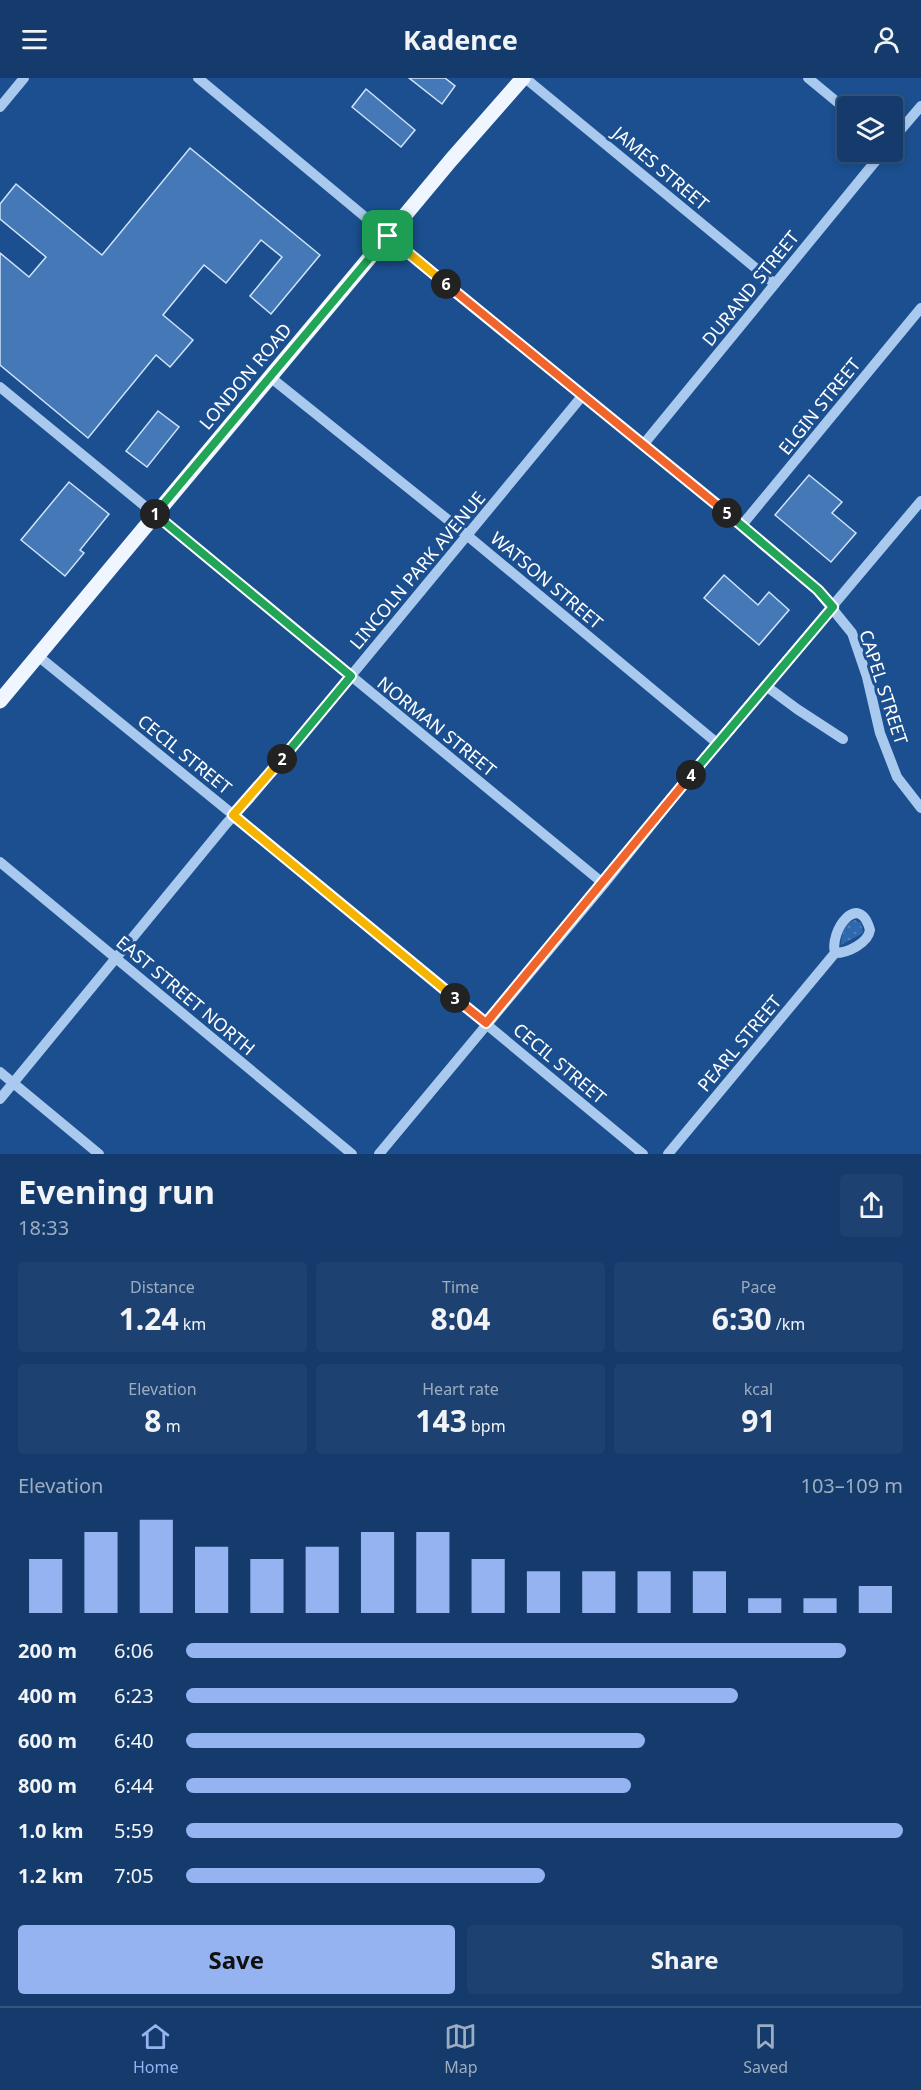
<!DOCTYPE html>
<html lang="en">
<head>
<meta charset="utf-8">
<style>
  :root { --surface:#143b6b; --page:#1d4271; --text:#f1f3f6; --muted:#9dadc1; --line:#33557e; --accent:#95b2f1 }
  body { margin:0; font-family:"Noto Sans",sans-serif; background:var(--page); color:var(--text); height:100vh; display:flex; flex-direction:column; font-size:22px; white-space:nowrap }
  * { box-sizing:border-box; margin:0 }
  p { font-size:20px; color:var(--muted) }
  .icon { flex:none; width:33px; height:33px; fill:none; stroke:currentColor; stroke-width:2; stroke-linecap:round; stroke-linejoin:round }
  .map { position:relative; height:1076px; overflow:hidden }
  .side { display:flex; flex-direction:column; background:var(--surface); flex:1 }
  .side>* { flex:none }
  .controls { position:absolute; left:837px; top:18px; display:grid; gap:12px }
  .controls a { display:grid; place-items:center; width:66px; height:66px; border-radius:6px; background:var(--surface); box-shadow:0 3px 9px #0003,0 0 0 2px var(--line); font-size:30px }
  .pin { position:absolute; display:grid; place-items:center; width:51px; height:51px; color:#fff; margin:-26px; border-radius:12px; box-shadow:0 3px 9px #0006 }
  .km { position:absolute; width:30px; height:30px; margin:-15px; border-radius:50%; background:#222; color:#fff; font-size:16px; line-height:30px; text-align:center }
  .round { display:grid; place-items:center; flex:none; width:63px; height:63px; border-radius:6px; background:var(--page) }
  .summary { display:flex; align-items:center; justify-content:space-between; height:102px; padding:0 18px }
  h1 { font-size:33px; font-weight:700; line-height:45px }
  .metrics { display:grid; grid-template-columns:repeat(3,1fr); gap:9px; height:102px; padding:6px 18px }
  .metrics div { display:grid; align-content:center; border-radius:6px; background:var(--page); text-align:center }
  .metrics b { font-size:30px; font-weight:700 }
  .metrics small { font-size:16px; font-weight:400 }
  .metrics p { font-size:16px }
  .chart { height:168px; padding:12px 18px }
  .chart p { display:flex; justify-content:space-between }
  .chart svg { width:100%; height:108px; margin-top:6px; stroke:var(--accent); stroke-width:6 }
  .button { display:flex; gap:12px; margin-top:auto; padding:12px 18px }
  .button a { flex:1; height:69px; border-radius:6px; background:var(--accent); color:#111; font-size:24px; font-weight:700; line-height:69px; text-align:center }
  .button a+a { background:var(--page); color:var(--text) }
  ul { padding:0 18px; list-style:none; font-size:20px }
  li { display:grid; grid-template-columns:96px 72px 1fr; align-items:center; height:45px }
  li i { height:15px; border-radius:8px; background:var(--accent) }
  header { display:flex; justify-content:space-between; align-items:center; height:78px; padding:0 18px; background:var(--surface); font-size:27px; font-weight:700 }
  .dock { display:flex; justify-content:space-around; align-items:center; height:84px; border-top:2px solid var(--line); background:var(--surface); font-size:16px; color:var(--muted) }
  .dock a { display:grid; justify-items:center; gap:3px }
  .dock .active { color:var(--accent) }
  .map>svg:first-child { display:block }
  .grass { fill:url(#grass-dots) }
  .building { fill:#4478b7; stroke:#cfe3fa; stroke-width:1.5 }
  .lines { fill:none; stroke-linecap:round; stroke-linejoin:round }
  .minor { stroke:#a9c9ee; stroke-width:10 }
  .major { stroke:#f0f6ff; stroke-width:15 }
  .split-1-casing { stroke:#fff; stroke-width:12 }
  .split-2-casing { stroke:#fff; stroke-width:12 }
  .split-3-casing { stroke:#fff; stroke-width:12 }
  .split-4-casing { stroke:#fff; stroke-width:12 }
  .split-5-casing { stroke:#fff; stroke-width:12 }
  .split-6-casing { stroke:#fff; stroke-width:12 }
  .split-7-casing { stroke:#fff; stroke-width:12 }
  .split-1 { stroke:#22a559; stroke-width:8 }
  .split-2 { stroke:#22a559; stroke-width:8 }
  .split-3 { stroke:#f5b400; stroke-width:8 }
  .split-4 { stroke:#f0652b; stroke-width:8 }
  .split-5 { stroke:#22a559; stroke-width:8 }
  .split-6 { stroke:#f0652b; stroke-width:8 }
  .split-7 { stroke:#f5b400; stroke-width:8 }
  .labels { text-anchor:middle; dominant-baseline:central; stroke-width:6; stroke-linejoin:round; paint-order:stroke }
  .street-label { font-size:18px; fill:#fff; stroke:#1b4f8f }
</style>
</head>
<body>
<header><svg class="icon" aria-label="menu" viewBox="0 0 24 24"><path d="M4 6h16M4 12h16M4 18h16"/></svg>Kadence<svg class="icon" aria-label="person" viewBox="0 0 24 24"><circle cx="12" cy="8" r="4"/><path d="M4 21q1-7 8-7t8 7"/></svg></header>
<div class="map">
<svg width="921" height="1076" viewBox="0 0 921 1076">
  <defs>
    <pattern id="grass-dots" width="8" height="8" patternUnits="userSpaceOnUse" patternTransform="scale(1.5)"><rect width="8" height="8" fill="#2e69ad"/><path d="M2 2h.1M6 6h.1" fill="none" stroke="#4d80b9" stroke-width="1.8" stroke-linecap="round"/></pattern>
  </defs>
  <rect width="100%" height="100%" fill="#1b4f8f"/>
  <!-- grass -->
  <path class="grass" d="M 855,842 L 861,845 L 863,855 L 841,867 C 841,858 845,844 855,842 Z"/>
  <!-- building -->
  <path class="building" d="M 409,0 L 445,0 L 455,8 L 442,26 Z
    M 366,11 L 415,52 L 401,69 L 352,29 Z
    M 190,70 L 320,177 L 271,236 L 250,218 L 282,179 L 261,162 L 226,205 L 204,187 L 163,237 L 193,262 L 170,289 L 156,277 L 88,360 L 0,287 L 0,175 L 29,199 L 46,179 L 0,141 L 0,126 L 16,106 L 102,177 Z
    M 158,333 L 179,349 L 147,389 L 126,373 Z
    M 809,397 L 842,424 L 832,435 L 856,455 L 831,484 L 775,437 Z
    M 69,404 L 109,436 L 80,472 L 84,475 L 65,498 L 21,462 Z
    M 724,497 L 758,527 L 769,514 L 789,532 L 759,567 L 704,520 Z"/>
  <g class="lines">
    <!-- minor -->
    <path class="minor" d="M 198,0 L 388,158 L 742,447 L 817,512 L 852,555 L 867,599 L 880,655 L 897,699 L 921,730
      M 525,0 L 775,206
      M 808,0 L 848,33
      M 0,29 L 24,0
      M 892,62 L 921,28
      M 270,299 L 457,449 L 717,665
      M 0,309 L 604,806
      M 643,367 L 883,74
      M 742,447 L 921,230
      M 38,578 L 247,748 L 643,1076
      M 766,608 L 797,631 L 843,661
      M 0,784 L 352,1076
      M 0,994 L 99,1076
      M 0,1021 L 226,746 L 250,720 L 583,317
      M 379,1076 L 604,806 L 717,665 L 921,423
      M 668,1076 L 835,875 C 848,875 868,865 870,852 C 859,812 829,853 835,875"/>
    <!-- major -->
    <path class="major" d="M 0,623 L 451,82 L 523,0"/>
  </g>
  <g class="lines">
    <defs>
      <path id="split-1" d="M 155,436 L 388,158"/>
      <path id="split-2" d="M 155,436 L 351,598 L 282,681"/>
      <path id="split-3" d="M 282,681 L 233,737 L 455,920"/>
      <path id="split-4" d="M 455,920 L 486,945 L 691,697"/>
      <path id="split-5" d="M 691,697 L 833,529 L 818,512 L 727,435"/>
      <path id="split-6" d="M 446,206 L 727,435"/>
      <path id="split-7" d="M 388,158 L 446,206"/>
    </defs>
    <!-- split-1 casing -->
    <use href="#split-1" class="split-1-casing"/>
    <!-- split-2 casing -->
    <use href="#split-2" class="split-2-casing"/>
    <!-- split-3 casing -->
    <use href="#split-3" class="split-3-casing"/>
    <!-- split-4 casing -->
    <use href="#split-4" class="split-4-casing"/>
    <!-- split-5 casing -->
    <use href="#split-5" class="split-5-casing"/>
    <!-- split-6 casing -->
    <use href="#split-6" class="split-6-casing"/>
    <!-- split-7 casing -->
    <use href="#split-7" class="split-7-casing"/>
    <!-- split-1 -->
    <use href="#split-1" class="split-1"/>
    <!-- split-2 -->
    <use href="#split-2" class="split-2"/>
    <!-- split-3 -->
    <use href="#split-3" class="split-3"/>
    <!-- split-4 -->
    <use href="#split-4" class="split-4"/>
    <!-- split-5 -->
    <use href="#split-5" class="split-5"/>
    <!-- split-6 -->
    <use href="#split-6" class="split-6"/>
    <!-- split-7 -->
    <use href="#split-7" class="split-7"/>
  </g>
  <g class="labels">
    <!-- street labels -->
    <g class="street-label">
      <text transform="translate(661 90) rotate(40)">JAMES STREET</text>
      <text transform="translate(750 210) rotate(-51)">DURAND STREET</text>
      <text transform="translate(245 298) rotate(-50)">LONDON ROAD</text>
      <text transform="translate(819 328) rotate(-51)">ELGIN STREET</text>
      <text transform="translate(417 492) rotate(-50)">LINCOLN PARK AVENUE</text>
      <text transform="translate(547 502) rotate(40)">WATSON STREET</text>
      <text transform="translate(884 609) rotate(72)">CAPEL STREET</text>
      <text transform="translate(437 648) rotate(39)">NORMAN STREET</text>
      <text transform="translate(185 676) rotate(39)">CECIL STREET</text>
      <text transform="translate(186 917) rotate(40)">EAST STREET NORTH</text>
      <text transform="translate(739 965) rotate(-50)">PEARL STREET</text>
      <text transform="translate(560 985) rotate(40)">CECIL STREET</text>
    </g>
  </g>
</svg>
<div class="controls">
<a><svg class="icon" aria-label="layers" viewBox="0 0 24 24"><path d="M12 4l9 5-9 5-9-5zM3 14l9 5 9-5"/></svg></a>
</div>
<div class="pin" style="left:388px;top:158px;background:#1e9e55"><svg class="icon" aria-label="arrive" viewBox="0 0 24 24"><path d="M6 21V4h12l-3 4 3 4H6"/></svg></div>
<b class="km" style="left:155px;top:436px">1</b>
<b class="km" style="left:282px;top:681px">2</b>
<b class="km" style="left:455px;top:920px">3</b>
<b class="km" style="left:691px;top:697px">4</b>
<b class="km" style="left:727px;top:435px">5</b>
<b class="km" style="left:446px;top:206px">6</b>
</div>
<section class="side">
<div class="summary"><div><h1>Evening run</h1><p>18:33</p></div><a class="round"><svg class="icon" aria-label="share" viewBox="0 0 24 24"><path d="M12 15V3M7 8l5-5 5 5M5 13v7h14v-7"/></svg></a></div>
<div class="metrics">
<div><p>Distance</p><b>1.24<small> km</small></b></div>
<div><p>Time</p><b>8:04</b></div>
<div><p>Pace</p><b>6:30<small> /km</small></b></div>
</div>
<div class="metrics">
<div><p>Elevation</p><b>8<small> m</small></b></div>
<div><p>Heart rate</p><b>143<small> bpm</small></b></div>
<div><p>kcal</p><b>91</b></div>
</div>
<div class="chart"><p><span>Elevation</span>103–109 m</p>
<svg viewBox="0 0 160 44" preserveAspectRatio="none"><path d="M5 44V22M15 44V11M25 44V6M35 44V17M45 44V22M55 44V17M65 44V11M75 44V11M85 44V22M95 44V27M105 44V27M115 44V27M125 44V27M135 44V38M145 44V38M155 44V33"/></svg>
</div>
<ul>
<li><b>200 m</b>6:06<i style="width:92%"></i></li>
<li><b>400 m</b>6:23<i style="width:77%"></i></li>
<li><b>600 m</b>6:40<i style="width:64%"></i></li>
<li><b>800 m</b>6:44<i style="width:62%"></i></li>
<li><b>1.0 km</b>5:59<i style="width:100%"></i></li>
<li><b>1.2 km</b>7:05<i style="width:50%"></i></li>
</ul>
<div class="button"><a>Save</a><a>Share</a></div>
</section>
<nav class="dock">
<a class="active"><svg class="icon" aria-label="home" viewBox="0 0 24 24"><path d="M3 11l9-7 9 7M6 9v11h12V9"/></svg>Home</a>
<a><svg class="icon" aria-label="map" viewBox="0 0 24 24"><path d="M3 6l6-2 6 2 6-2v14l-6 2-6-2-6 2zM9 4v14M15 6v14"/></svg>Map</a>
<a><svg class="icon" aria-label="saved" viewBox="0 0 24 24"><path d="M7 4h10v16l-5-4-5 4z"/></svg>Saved</a>
</nav>
</body>
</html>
